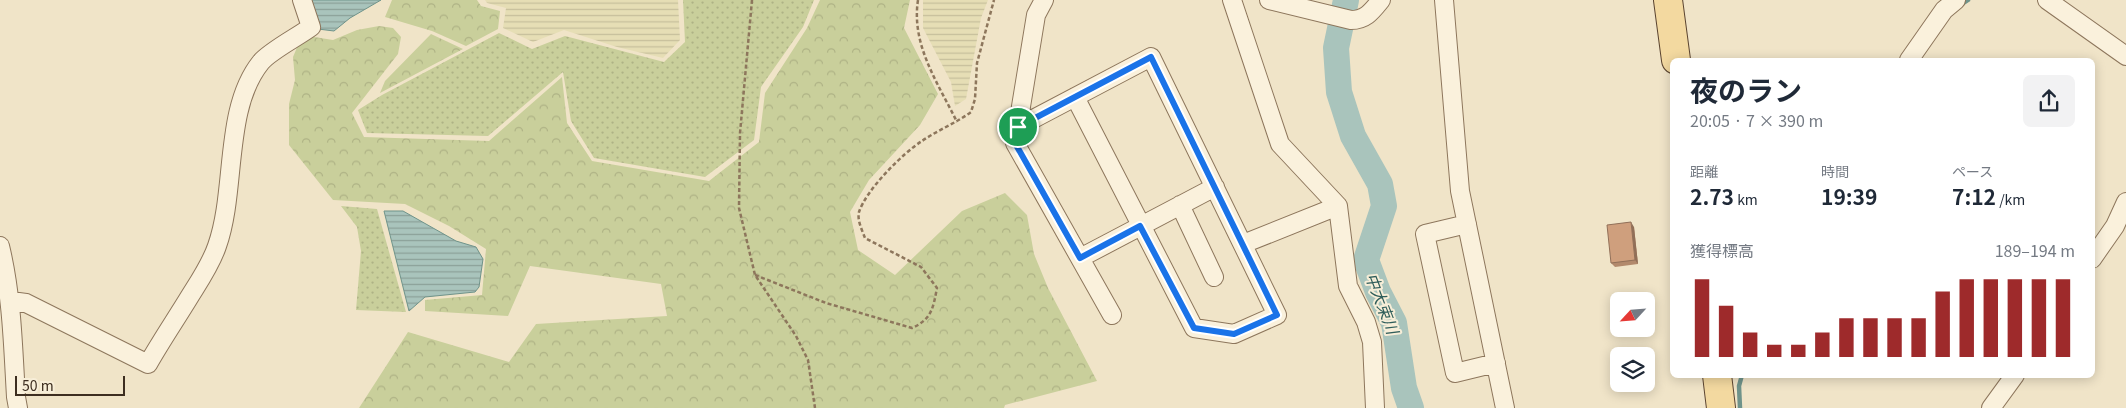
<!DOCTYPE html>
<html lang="ja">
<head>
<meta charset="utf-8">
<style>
  :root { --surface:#fff; --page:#f2f2f3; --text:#1f2937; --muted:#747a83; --accent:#9e2a2b }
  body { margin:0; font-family:Georgia,"Noto Sans JP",serif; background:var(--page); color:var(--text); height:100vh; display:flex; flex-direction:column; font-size:19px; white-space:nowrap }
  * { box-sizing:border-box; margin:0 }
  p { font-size:16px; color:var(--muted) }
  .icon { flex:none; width:28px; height:28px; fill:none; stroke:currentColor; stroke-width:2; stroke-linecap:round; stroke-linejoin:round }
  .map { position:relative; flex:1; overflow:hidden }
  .side { position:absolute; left:1670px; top:58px; width:425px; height:320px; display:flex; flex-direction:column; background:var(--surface); border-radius:8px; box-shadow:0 2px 12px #0003 }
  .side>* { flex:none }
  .needle { width:32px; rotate:244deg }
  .buttons { position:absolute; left:1610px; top:292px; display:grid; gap:10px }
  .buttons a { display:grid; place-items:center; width:45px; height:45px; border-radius:8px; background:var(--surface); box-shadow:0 2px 12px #0003; font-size:25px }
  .scale { position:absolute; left:15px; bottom:12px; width:110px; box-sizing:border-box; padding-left:5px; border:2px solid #3d2e20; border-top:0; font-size:14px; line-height:18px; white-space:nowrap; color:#3d2e20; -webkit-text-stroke:4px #f7eed8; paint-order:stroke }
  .pin { position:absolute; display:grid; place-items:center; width:42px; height:42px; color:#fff; margin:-21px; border:2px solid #fff; border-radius:50%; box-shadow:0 1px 5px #0007 }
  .round { display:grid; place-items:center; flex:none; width:52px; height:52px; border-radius:8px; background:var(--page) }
  .headline { display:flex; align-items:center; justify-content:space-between; height:85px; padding:0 20px }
  h1 { font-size:28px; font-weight:700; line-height:38px }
  .figures { display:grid; grid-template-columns:repeat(3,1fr); gap:8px; height:85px; padding:5px 20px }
  .figures div { display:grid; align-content:center }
  .figures b { font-size:21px; font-weight:700 }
  .figures small { font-size:14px; font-weight:400 }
  .figures p { font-size:14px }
  .chart { height:140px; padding:10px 20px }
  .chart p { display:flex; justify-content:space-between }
  .chart svg { width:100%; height:90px; margin-top:5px; stroke:var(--accent); stroke-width:6 }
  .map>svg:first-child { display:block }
  .farmland { fill:url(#farmland-rules) }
  .grass { fill:url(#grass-dots) }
  .forest { fill:url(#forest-crowns) }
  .water { fill:url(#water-rules); stroke:#6f938a }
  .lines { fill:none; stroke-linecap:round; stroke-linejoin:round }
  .stream { stroke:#6f938a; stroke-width:4.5 }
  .river { stroke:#a9c4bc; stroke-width:26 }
  .minor-casing { stroke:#8d765c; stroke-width:20 }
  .primary-casing { stroke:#5b4430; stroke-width:30 }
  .path { stroke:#8d765c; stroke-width:2.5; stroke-dasharray:4 2.5; stroke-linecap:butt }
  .minor { stroke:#faf1dc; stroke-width:18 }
  .primary { stroke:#f3d9a0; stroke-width:28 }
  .wall { fill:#b2896c }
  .shaded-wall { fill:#916f58 }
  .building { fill:#cf9f7d; stroke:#916f58 }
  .route-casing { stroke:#fff; stroke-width:10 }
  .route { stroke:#1a73e8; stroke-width:6 }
  .labels { text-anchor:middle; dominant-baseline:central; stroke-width:4; stroke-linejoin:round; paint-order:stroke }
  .water-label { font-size:16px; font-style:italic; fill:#2f5d5a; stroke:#f7eed8 }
</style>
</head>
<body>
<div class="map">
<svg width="2126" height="408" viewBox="0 0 2126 408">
  <defs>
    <pattern id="farmland-rules" width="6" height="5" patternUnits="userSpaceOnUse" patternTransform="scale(1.25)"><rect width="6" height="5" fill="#e6deb5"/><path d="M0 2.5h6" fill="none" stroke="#c6bf9b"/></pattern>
    <pattern id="grass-dots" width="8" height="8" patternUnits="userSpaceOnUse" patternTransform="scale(1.25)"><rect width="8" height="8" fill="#c9cf9b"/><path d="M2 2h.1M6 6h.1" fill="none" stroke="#aeb285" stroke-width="1.8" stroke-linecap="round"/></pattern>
    <pattern id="forest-crowns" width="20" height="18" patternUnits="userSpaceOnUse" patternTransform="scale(1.25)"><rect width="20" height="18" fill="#c9cf9b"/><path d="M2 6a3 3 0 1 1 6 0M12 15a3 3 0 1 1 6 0" fill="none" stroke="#aeb285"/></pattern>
    <pattern id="water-rules" width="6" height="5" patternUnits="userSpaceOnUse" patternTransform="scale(1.25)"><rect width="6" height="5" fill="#a9c4bc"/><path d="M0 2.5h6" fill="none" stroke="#8ba098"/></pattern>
  </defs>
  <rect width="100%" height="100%" fill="#f0e4c8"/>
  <!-- farmland -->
  <path class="farmland" d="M 485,0 L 678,0 L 680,40 L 663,58 L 617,47 L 564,30 L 533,42 L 503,28 L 506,8 L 487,3 Z
    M 923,0 L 988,0 L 981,18 L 966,99 L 955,106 L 951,82 L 923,28 Z"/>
  <!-- grass -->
  <path class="grass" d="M 683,0 L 814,0 L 803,27 L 761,87 L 754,140 L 705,177 L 594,158 L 571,121 L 563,72 L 488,136 L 367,133 L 358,110 L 382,95 L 499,33 L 532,49 L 565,36 L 664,62 L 685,42 Z
    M 341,206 L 377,209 L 406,312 L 356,310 L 361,251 L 357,227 Z"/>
  <!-- forest -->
  <path class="forest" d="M 392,0 L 477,0 L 481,6 L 500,11 L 498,29 L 466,46 L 432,31 L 385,17 Z
    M 820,0 L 910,0 L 904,28 L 938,94 L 920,125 L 869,180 L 850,212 L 858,250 L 895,275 L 962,211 L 1005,193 L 1027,215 L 1034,254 L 1048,288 L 1097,381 L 1005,405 L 1004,408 L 359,408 L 408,332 L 509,362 L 536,324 L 667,316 L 661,284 L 530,266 L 508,316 L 425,311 L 425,300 L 482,295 L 486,249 L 449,226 L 405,204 L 333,200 L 289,145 L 289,104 L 295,80 L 293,57 L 298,45 L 308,36 L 333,40 L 357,30 L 379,26 L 393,28 L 401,37 L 398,54 L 352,113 L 364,137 L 489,141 L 562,77 L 567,123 L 592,161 L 709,181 L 759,142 L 765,93 L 807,28 Z
    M 431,34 L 463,49 L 380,93 L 385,81 Z"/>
  <!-- water -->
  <path class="water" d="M 307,0 L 381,0 L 350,18 L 334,31 L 318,29 Z
    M 384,211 L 403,211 L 456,241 L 476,247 L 483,259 L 479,287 L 475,292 L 425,297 L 409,311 Z"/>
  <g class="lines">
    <!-- stream -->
    <path class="stream" d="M 1959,6 L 1968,0
      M 1740,408 L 1739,386 L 1742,375"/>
    <!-- river -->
    <path class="river" d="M 1346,0 L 1336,48 L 1339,92 L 1353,136 L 1380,184 L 1384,206 L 1366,260 L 1378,292 L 1394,323 L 1404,388 L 1411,408"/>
    <defs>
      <path id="minor" d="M 1044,0 L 1036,15 L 1015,143 L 1112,315
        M 1232,0 L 1280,144 L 1338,206 L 1348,286 L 1366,322 L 1372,342 L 1375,408
        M 1269,0 L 1351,20 C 1366,20 1372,11 1381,0
        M 1444,0 L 1460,191 L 1505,408
        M 2047,0 L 2126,56
        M 1909,60 L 1944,10 L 1956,0
        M 1018,127 L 1151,57 L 1277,315 L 1234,334 L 1194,328 L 1075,97
        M 1180,205 L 1214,277
        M 1467,224 L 1425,234 L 1455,373 L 1496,363
        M 1243,244 L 1338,206
        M 0,246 C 12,296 13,346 16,397 L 18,408
        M 1080,258 L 1215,187
        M 2092,259 L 2115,226 L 2126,202
        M 11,301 L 26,303 L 148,364 C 161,341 176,319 190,296 C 200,280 211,264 217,246 C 237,190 223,109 261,62 C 270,51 299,36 311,27 L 302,0
        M 1991,408 L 2015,375"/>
      <path id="primary" d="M 1668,0 L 1676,60
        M 1717,375 L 1721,408"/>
    </defs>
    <!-- minor casing -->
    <use href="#minor" class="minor-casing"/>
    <!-- primary casing -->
    <use href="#primary" class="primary-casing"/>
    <!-- path -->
    <path class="path" d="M 752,0 L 740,133 L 739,208 L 755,275 L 796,336 L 808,360 L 815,408
      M 918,0 C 911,45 938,83 957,122
      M 755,275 L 826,303 L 912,328 C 932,319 933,308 937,288 L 921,267 L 865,238 C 862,230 857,220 859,212 C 866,190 903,153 922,141 C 938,130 956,123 971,112 L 975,99 L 977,63 L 994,0"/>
    <!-- minor -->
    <use href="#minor" class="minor"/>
    <!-- primary -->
    <use href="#primary" class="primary"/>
  </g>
  <!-- wall -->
  <path class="wall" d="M 1634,227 L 1638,264 L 1615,267 L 1611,263 Z"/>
  <!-- shaded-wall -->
  <path class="shaded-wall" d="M 1631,222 L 1634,227 L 1638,264 L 1635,260 Z"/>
  <!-- building -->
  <path class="building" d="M 1631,222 L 1635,260 L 1611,263 L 1607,225 Z"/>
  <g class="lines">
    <defs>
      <path id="route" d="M 1151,57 L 1277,315 L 1234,334 L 1194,328 L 1140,226 L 1080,258 L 1015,143 L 1018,127 Z"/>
    </defs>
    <!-- route casing -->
    <use href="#route" class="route-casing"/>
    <!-- route -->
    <use href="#route" class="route"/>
  </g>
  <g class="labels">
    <!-- water labels -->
    <g class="water-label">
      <text transform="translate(1383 303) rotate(69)">中大束川</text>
    </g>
  </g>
</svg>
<div class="buttons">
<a><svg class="needle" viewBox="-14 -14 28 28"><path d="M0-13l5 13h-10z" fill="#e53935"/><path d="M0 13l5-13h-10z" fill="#747a83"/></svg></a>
<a><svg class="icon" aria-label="layers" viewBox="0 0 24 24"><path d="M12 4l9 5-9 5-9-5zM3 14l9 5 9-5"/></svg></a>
</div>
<div class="scale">50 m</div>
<div class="pin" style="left:1018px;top:127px;background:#1e9e55"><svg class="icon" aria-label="arrive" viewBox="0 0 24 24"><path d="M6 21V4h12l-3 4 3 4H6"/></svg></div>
<section class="side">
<div class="headline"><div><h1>夜のラン</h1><p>20:05 · 7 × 390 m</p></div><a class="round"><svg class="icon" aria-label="share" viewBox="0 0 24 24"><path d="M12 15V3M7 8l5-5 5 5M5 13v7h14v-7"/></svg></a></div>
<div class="figures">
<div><p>距離</p><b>2.73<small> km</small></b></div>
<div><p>時間</p><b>19:39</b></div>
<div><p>ペース</p><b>7:12<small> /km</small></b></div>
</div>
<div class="chart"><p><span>獲得標高</span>189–194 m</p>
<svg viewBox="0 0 160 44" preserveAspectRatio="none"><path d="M5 44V6M15 44V19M25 44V32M35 44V38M45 44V38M55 44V32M65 44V25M75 44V25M85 44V25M95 44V25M105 44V12M115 44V6M125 44V6M135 44V6M145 44V6M155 44V6"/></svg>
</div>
</section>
</div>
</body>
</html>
